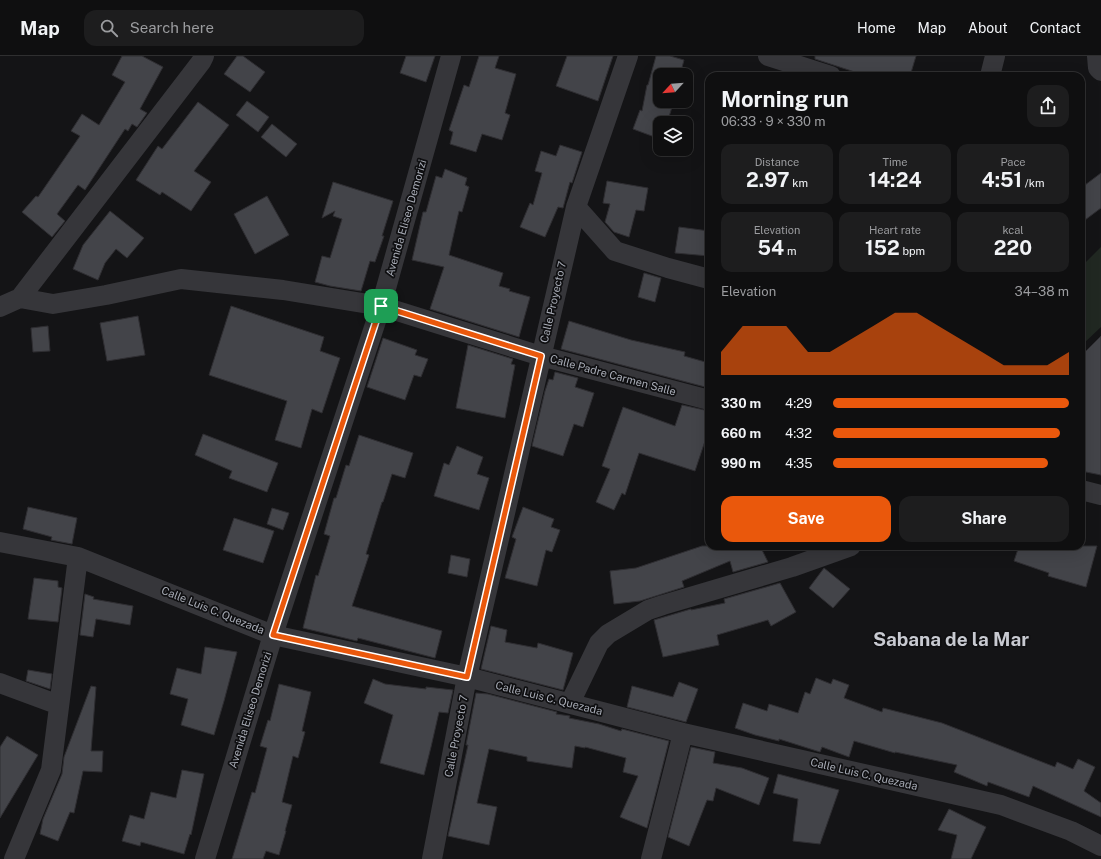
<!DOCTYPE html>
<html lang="en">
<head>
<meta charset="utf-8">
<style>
  :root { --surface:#0f0f10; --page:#1d1d1e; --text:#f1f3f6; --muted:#9b9c9f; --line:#2f2f30; --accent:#ea580c }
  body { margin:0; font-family:"Public Sans",sans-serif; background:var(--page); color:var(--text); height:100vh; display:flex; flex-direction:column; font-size:15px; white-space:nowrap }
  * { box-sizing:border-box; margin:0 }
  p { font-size:13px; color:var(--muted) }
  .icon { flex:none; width:22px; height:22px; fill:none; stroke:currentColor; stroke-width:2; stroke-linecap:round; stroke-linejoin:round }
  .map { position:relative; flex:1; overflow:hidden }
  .details { position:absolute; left:705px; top:16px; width:380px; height:478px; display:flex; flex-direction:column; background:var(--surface); border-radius:12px; box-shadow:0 4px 16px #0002,0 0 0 1px var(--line) }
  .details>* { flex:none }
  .needle { width:26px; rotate:244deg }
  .controls { position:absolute; left:653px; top:12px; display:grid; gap:8px }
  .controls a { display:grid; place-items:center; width:40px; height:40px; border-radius:8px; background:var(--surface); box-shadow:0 4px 16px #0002,0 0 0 1px var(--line); font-size:20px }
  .pin { position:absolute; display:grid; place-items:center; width:34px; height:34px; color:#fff; margin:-17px; border-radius:8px; box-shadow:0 2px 6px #0006 }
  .round { display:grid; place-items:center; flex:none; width:42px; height:42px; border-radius:12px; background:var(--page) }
  .summary { display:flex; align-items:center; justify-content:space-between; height:68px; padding:0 16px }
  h1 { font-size:22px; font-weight:700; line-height:30px }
  .metrics { display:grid; grid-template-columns:repeat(3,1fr); gap:6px; height:68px; padding:4px 16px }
  .metrics div { display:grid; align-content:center; border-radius:10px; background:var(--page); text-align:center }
  .metrics b { font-size:20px; font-weight:700 }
  .metrics small { font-size:11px; font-weight:400 }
  .metrics p { font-size:11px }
  .chart { height:112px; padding:8px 16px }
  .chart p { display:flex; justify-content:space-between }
  .chart svg { width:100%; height:72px; margin-top:4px; fill:var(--accent); opacity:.7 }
  .cta { display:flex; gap:8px; margin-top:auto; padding:8px 16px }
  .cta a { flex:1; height:46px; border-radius:12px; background:var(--accent); color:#fff; font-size:16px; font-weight:700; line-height:46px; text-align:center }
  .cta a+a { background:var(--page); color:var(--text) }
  ul { padding:0 16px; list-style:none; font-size:13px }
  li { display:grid; grid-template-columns:64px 48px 1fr; align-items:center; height:30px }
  li i { height:10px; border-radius:5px; background:var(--accent) }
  header { display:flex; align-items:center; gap:24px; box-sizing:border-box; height:56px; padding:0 20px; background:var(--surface); border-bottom:1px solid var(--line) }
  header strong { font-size:19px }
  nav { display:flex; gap:22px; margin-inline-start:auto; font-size:14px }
  .search { width:280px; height:36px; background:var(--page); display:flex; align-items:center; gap:10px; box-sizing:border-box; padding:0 14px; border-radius:12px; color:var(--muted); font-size:15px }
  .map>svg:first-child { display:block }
  .green { fill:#212822 }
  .building { fill:#434449; stroke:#2f2e32 }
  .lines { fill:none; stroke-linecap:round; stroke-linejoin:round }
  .street { stroke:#36363a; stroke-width:20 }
  .route-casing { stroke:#fff; stroke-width:8 }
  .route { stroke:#ea580c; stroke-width:5 }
  .labels { text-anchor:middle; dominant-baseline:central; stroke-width:3.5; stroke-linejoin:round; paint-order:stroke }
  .street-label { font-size:11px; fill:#a7abb5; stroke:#0f0f11 }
  .town-label { font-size:19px; font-weight:bold; fill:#c8cad1; stroke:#0f0f11 }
</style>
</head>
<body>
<header>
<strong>Map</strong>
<div class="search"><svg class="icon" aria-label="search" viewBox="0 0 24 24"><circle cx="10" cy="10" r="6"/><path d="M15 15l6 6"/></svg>Search here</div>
<nav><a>Home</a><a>Map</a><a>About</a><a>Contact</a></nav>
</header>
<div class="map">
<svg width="1101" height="803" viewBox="0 0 1101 803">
  <rect width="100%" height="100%" fill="#141416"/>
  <!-- green -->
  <path class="green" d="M 1101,191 L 1101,271 L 1083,288 L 1081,286 L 1081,211 Z"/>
  <!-- building -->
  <path class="building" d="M 122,0 L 142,0 L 163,11 L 140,53 L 147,57 L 137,71 L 132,68 L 128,75 L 125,73 L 85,134 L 78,129 L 57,158 L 65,165 L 52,181 L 22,156 L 36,140 L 38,141 L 80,80 L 71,75 L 82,58 L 99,69 L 125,26 L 112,19 Z
    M 237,0 L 243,0 L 265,16 L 250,36 L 224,18 Z
    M 406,0 L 435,0 L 426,26 L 400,17 Z
    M 479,0 L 499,0 L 495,12 L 516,18 L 505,57 L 510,59 L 502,84 L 482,78 L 476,96 L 450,88 L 453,76 L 449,74 L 464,29 L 469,31 Z
    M 567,0 L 613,0 L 598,45 L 556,30 Z
    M 656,0 L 670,0 L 684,4 L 680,19 L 660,19 L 660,45 L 674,45 L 667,67 L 660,67 L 660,83 L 633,73 L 640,54 L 642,55 L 647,29 L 648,29 Z
    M 815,0 L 916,0 L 910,20 L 867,20 L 815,3 Z
    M 247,45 L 269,61 L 258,76 L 236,59 Z
    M 198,46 L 229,69 L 194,115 L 211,126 L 191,155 L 162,136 L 160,139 L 136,124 L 158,90 L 162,93 Z
    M 272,68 L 297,88 L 286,101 L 261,81 Z
    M 560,89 L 582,96 L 572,127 L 570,126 L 563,152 L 558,151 L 545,181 L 520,171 L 530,147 L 533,149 L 542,117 L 535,115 L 541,95 L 556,100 Z
    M 445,113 L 467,122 L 465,129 L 469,131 L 462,156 L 459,155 L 449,199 L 503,217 L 499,230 L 510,233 L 509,235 L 530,241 L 519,281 L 430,253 L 444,211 L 412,204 L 423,156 L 426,156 L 436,120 L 442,122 Z
    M 1101,117 L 1101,152 L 1081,167 L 1081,132 Z
    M 607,125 L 648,132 L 644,155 L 636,154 L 629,181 L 614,176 L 605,166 L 610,148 L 603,147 Z
    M 333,126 L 393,145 L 382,180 L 384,180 L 375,206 L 370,205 L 361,235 L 330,230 L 315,226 L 322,200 L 330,202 L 342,163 L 333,160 L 335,155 L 322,162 Z
    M 267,140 L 289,179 L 255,198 L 234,158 Z
    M 110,155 L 144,182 L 127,202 L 116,193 L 105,207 L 98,224 L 73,213 L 83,189 Z
    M 679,171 L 709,175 L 709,200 L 675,197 Z
    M 644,217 L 661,222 L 655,246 L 638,241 Z
    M 231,250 L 324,281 L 320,295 L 340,302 L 322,357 L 312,353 L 301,392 L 275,384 L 287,345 L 209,319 Z
    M 138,260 L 145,299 L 107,305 L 100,267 Z
    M 569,265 L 631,284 L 685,296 L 684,300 L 709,307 L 709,332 L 561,293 Z
    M 48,270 L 50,295 L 33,296 L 31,272 Z
    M 1101,280 L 1101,419 L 1081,415 L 1081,300 Z
    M 383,282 L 417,294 L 415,299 L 428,303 L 421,321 L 414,319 L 405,344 L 367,331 Z
    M 468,289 L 513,303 L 511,308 L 515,309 L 505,362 L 456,352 Z
    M 555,316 L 578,322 L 575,331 L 594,337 L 583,371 L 574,368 L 563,400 L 532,390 L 545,335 L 549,323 L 553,324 Z
    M 682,349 L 709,355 L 709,373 L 695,415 L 639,397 L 625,439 L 622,437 L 614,454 L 596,446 L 610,413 L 602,410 L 623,351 L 675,370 Z
    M 203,378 L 278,407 L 267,436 L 229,422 L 232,415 L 195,399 Z
    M 359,379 L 413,397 L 405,422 L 392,418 L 383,446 L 382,446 L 366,498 L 369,499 L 352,550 L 442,575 L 435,602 L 358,582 L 357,585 L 303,572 L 316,519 L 318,520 L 330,480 L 324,478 L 334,442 L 336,442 L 346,409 L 349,410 Z
    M 457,390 L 483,401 L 477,418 L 489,422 L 479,454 L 434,440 L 444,407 L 449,409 Z
    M 28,451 L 77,462 L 72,488 L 51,484 L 52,481 L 23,473 Z
    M 523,451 L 554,463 L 551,471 L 560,474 L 552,496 L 546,494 L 537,530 L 505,522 L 516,483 L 512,481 Z
    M 272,452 L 289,457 L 283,474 L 267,468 Z
    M 234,462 L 274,475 L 263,507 L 223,494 Z
    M 702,490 L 764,490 L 761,492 L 768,506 L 733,516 L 730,505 L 682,525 L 684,531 L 640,545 L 614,548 L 610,515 L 636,512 Z
    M 1019,490 L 1097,490 L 1086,531 L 1048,520 L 1049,517 L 1014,505 Z
    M 451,499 L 470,503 L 467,521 L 448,517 Z
    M 824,512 L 850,533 L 833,552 L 809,532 Z
    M 34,522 L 58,525 L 58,531 L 62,532 L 58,566 L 28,563 Z
    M 780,527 L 796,556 L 771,570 L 768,564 L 717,579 L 719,589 L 663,601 L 654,564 L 691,553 L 691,554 L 725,547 L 724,543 Z
    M 85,538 L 94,541 L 93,543 L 133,550 L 130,569 L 96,563 L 93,581 L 80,579 Z
    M 491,570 L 507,574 L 505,586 L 537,592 L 538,587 L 573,597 L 563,634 L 481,613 Z
    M 205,591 L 237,596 L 224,645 L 214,679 L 181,669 L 188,643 L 170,638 L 177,612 L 201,618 Z
    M 28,614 L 52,618 L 50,633 L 26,625 Z
    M 816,622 L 831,628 L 833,623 L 849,629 L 844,642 L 882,656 L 883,652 L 942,667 L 1055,711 L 1057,706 L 1073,713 L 1078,703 L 1095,711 L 1084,735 L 1101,747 L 1101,761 L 1033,730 L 1029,741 L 988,726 L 987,730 L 954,716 L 957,709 L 895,696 L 895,697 L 854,685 L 849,701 L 822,691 L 820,696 L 779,683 L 779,685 L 755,679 L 735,672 L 743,647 L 767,655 L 769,648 L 798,657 L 805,636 L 810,638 Z
    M 373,623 L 385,628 L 426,633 L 426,631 L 453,634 L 448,657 L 439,656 L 431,691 L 424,719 L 380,707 L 393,659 L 364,647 Z
    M 679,626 L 698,633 L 686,666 L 627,651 L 632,630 L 673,641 Z
    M 279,628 L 311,636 L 302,675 L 305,676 L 298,702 L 293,700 L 282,746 L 292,749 L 285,775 L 286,775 L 279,799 L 266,795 L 263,803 L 232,803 L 252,736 L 255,737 L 267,692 L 260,690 L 268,664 L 270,665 Z
    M 91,630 L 96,631 L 91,695 L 103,695 L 102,716 L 83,715 L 74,757 L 70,756 L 58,785 L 40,778 L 43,763 L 62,718 L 64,701 Z
    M 476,637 L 488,638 L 557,656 L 556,658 L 570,660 L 569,662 L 599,668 L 621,675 L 622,673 L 669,685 L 647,772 L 620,761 L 638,720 L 623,716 L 626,702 L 585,691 L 585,692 L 575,690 L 572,712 L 527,705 L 527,701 L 489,693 L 477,747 L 497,751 L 489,789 L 448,780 L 468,689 L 466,689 Z
    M 7,680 L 38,699 L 0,762 L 0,691 Z
    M 691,691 L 715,696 L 713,707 L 742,712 L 769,722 L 759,749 L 716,732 L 713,745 L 707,744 L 689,790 L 668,781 Z
    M 182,714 L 204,718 L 191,779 L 190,778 L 184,798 L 141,786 L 140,790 L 122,785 L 130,759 L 144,763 L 151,736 L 176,742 Z
    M 778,718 L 839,734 L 820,788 L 793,785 L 798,743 L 773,737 Z
    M 949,753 L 986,771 L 971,803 L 951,803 L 957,779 L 938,774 Z"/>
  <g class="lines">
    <!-- street -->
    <path class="street" d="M 768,0 L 831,20
      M 1097,0 L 1098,12 L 1101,15
      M 990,20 L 995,0
      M 576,151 L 615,195 L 668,212 L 709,223
      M 20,242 L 53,248 L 106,239 L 181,223 L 283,234 L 381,250 L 541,300 L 709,344
      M 0,251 L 20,242 L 201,6 L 204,0
      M 1081,434 L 1101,439
      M 0,486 L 78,501 L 273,579 L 467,621 L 683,677 L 1001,749 L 1071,775 L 1101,790
      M 0,627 L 59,649
      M 570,647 L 599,587 L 608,578 L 648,554 L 663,549 L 792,511 L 851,490
      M 14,803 L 51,714 L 78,501
      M 205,803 L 273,579 L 381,250 L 451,0
      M 432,803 L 467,621 L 576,151 L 628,0
      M 651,803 L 683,677"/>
  </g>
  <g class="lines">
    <defs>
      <path id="route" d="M 381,250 L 541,300 L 467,621 L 273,579 Z"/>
    </defs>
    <!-- route casing -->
    <use href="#route" class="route-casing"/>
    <!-- route -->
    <use href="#route" class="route"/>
  </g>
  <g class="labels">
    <!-- street labels -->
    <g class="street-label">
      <text transform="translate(406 162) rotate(-74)">Avenida Eliseo Demorizi</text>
      <text transform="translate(553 246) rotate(-77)">Calle Proyecto 7</text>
      <text transform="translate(613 319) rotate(15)">Calle Padre Carmen Salle</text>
      <text transform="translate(213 554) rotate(22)">Calle Luis C. Quezada</text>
      <text transform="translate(549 642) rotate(14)">Calle Luis C. Quezada</text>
      <text transform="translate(250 654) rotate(-73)">Avenida Eliseo Demorizi</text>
      <text transform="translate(456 680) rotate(-79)">Calle Proyecto 7</text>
      <text transform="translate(864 718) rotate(13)">Calle Luis C. Quezada</text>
    </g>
    <!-- town labels -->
    <g class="town-label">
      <text x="951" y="583">Sabana de la Mar</text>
    </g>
  </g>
</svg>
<div class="controls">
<a><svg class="needle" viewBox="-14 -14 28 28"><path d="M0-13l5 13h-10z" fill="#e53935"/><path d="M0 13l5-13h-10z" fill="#9b9c9f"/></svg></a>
<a><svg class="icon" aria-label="layers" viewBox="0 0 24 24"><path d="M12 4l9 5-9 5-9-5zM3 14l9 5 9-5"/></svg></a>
</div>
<div class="pin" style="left:381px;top:250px;background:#1e9e55"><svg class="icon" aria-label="arrive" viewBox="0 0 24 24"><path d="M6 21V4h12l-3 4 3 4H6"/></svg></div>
<section class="details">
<div class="summary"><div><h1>Morning run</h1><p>06:33 · 9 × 330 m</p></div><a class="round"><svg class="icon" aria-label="share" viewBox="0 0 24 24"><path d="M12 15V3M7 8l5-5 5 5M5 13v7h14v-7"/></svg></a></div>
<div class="metrics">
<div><p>Distance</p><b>2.97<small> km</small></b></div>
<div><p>Time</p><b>14:24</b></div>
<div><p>Pace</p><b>4:51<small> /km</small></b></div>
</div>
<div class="metrics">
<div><p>Elevation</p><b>54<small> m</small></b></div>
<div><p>Heart rate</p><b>152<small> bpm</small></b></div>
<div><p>kcal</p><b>220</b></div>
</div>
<div class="chart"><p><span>Elevation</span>34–38 m</p>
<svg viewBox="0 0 160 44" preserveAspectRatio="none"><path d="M0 44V30L10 14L20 14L30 14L40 30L50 30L60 22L70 14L80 6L90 6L100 14L110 22L120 30L130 38L140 38L150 38L160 30V44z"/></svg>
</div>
<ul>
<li><b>330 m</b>4:29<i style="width:100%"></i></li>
<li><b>660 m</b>4:32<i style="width:96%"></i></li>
<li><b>990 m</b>4:35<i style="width:91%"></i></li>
</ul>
<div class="cta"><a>Save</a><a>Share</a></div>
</section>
</div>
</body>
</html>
